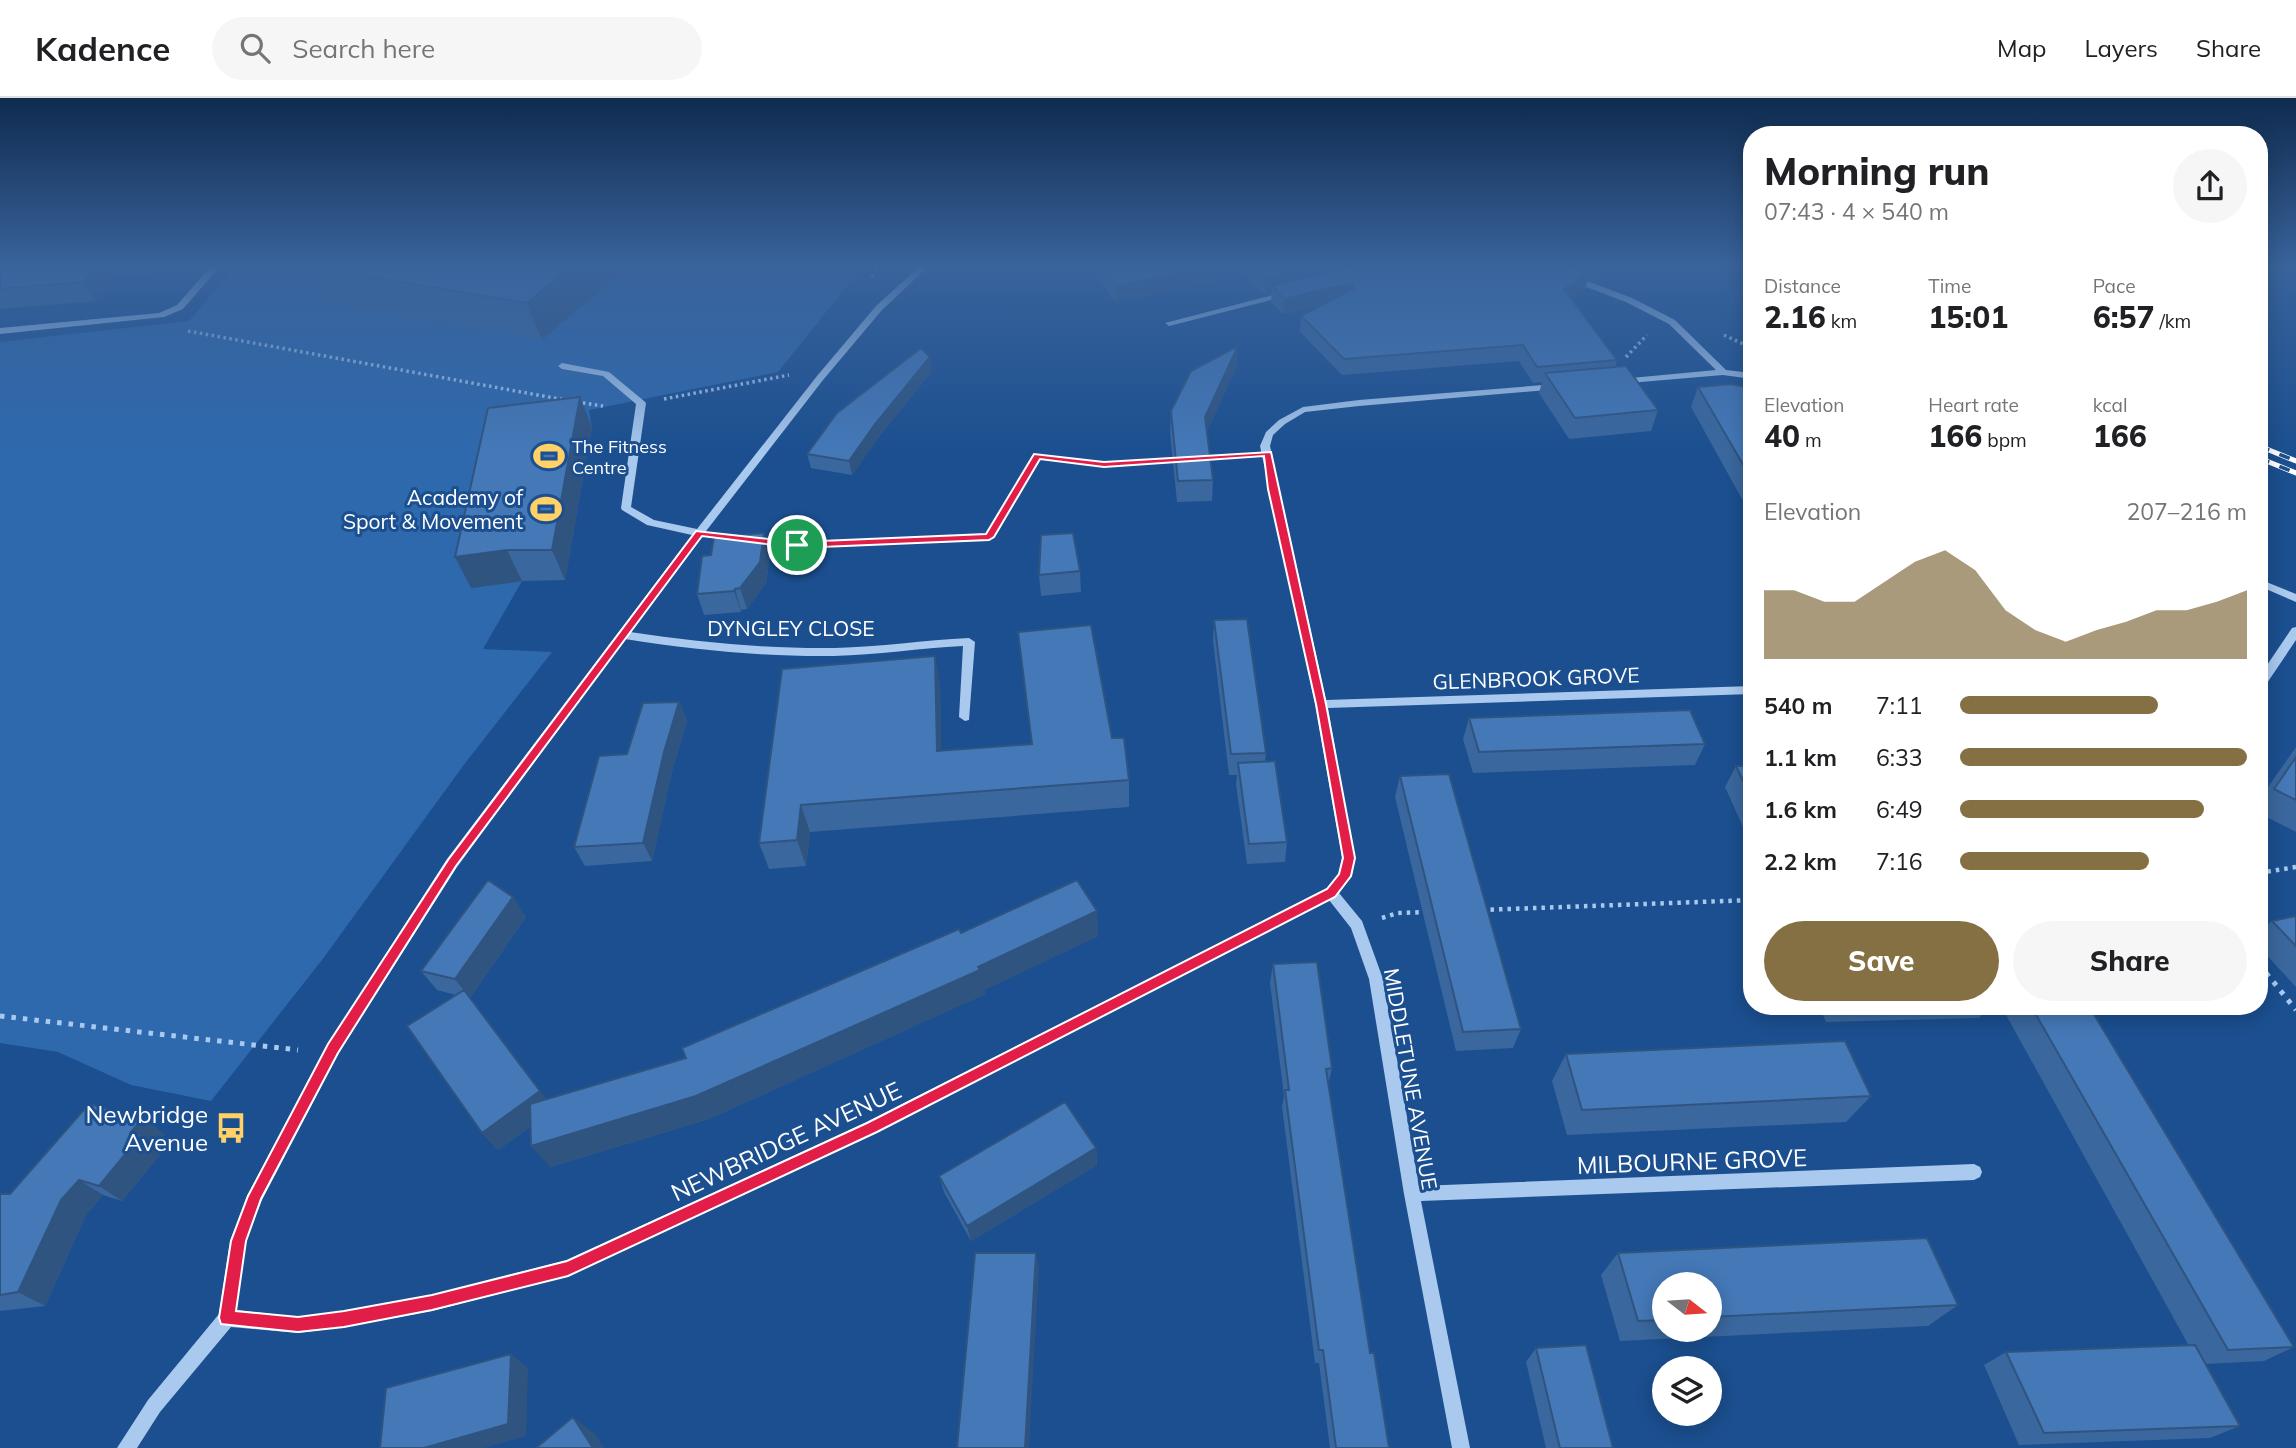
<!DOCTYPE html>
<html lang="en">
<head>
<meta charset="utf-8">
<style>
  :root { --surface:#fff; --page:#f6f6f6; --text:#202124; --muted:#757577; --line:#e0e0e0; --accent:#847042 }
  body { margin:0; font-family:Mulish,sans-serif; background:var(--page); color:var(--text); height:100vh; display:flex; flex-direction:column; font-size:26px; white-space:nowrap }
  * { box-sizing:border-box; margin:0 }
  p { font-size:23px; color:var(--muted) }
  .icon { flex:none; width:38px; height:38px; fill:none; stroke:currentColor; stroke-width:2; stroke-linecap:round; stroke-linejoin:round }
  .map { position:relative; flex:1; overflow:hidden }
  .drawer { position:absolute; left:1743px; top:28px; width:525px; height:889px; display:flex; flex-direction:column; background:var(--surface); border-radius:28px; box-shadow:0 4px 18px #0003 }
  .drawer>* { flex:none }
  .needle { width:46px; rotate:107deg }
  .tools { position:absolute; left:1652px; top:1174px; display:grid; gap:14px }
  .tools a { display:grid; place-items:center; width:70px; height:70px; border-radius:50%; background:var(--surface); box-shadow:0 4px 18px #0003; font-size:35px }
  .pin { position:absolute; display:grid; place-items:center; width:60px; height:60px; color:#fff; margin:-30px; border:4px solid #fff; border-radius:50%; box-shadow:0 2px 7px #0007 }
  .round { display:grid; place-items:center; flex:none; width:74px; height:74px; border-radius:37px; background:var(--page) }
  .summary { display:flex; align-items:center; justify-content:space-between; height:119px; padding:0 21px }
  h1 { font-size:38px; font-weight:800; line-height:52px }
  .stats { display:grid; grid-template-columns:repeat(3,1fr); gap:10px; height:119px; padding:7px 21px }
  .stats div { display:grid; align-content:center }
  .stats b { font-size:30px; font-weight:800 }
  .stats small { font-size:19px; font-weight:400 }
  .stats p { font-size:19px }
  .chart { height:196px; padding:14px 21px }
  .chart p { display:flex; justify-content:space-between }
  .chart svg { width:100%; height:126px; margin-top:7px; fill:var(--accent); opacity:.7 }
  .cta { display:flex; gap:14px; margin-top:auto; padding:14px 21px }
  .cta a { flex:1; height:80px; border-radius:42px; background:var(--accent); color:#fff; font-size:28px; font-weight:800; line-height:80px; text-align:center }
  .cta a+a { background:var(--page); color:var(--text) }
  ul { padding:0 21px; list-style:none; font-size:23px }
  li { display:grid; grid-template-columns:112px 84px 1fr; align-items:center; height:52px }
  li i { height:18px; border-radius:9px; background:var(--accent) }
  header { display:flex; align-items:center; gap:42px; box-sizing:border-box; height:98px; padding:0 35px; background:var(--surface); border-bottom:2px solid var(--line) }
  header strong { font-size:33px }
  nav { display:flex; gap:38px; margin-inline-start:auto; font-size:24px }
  .search { width:490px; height:63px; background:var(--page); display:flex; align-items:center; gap:18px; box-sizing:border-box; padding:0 24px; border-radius:38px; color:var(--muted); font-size:26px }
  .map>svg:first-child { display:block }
  .green { fill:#2e69ad }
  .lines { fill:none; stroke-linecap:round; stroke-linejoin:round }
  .path-far2 { stroke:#a9c9ee; stroke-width:3.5; stroke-dasharray:2.5 3.5; stroke-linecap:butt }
  .path-far1 { stroke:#a9c9ee; stroke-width:4.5; stroke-dasharray:3.5 5; stroke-linecap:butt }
  .path { stroke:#a9c9ee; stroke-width:5; stroke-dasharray:4.5 7; stroke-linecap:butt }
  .minor { fill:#a9c9ee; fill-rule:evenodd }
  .rail-casing { stroke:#fff; stroke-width:5 }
  .rail { stroke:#1b4f8f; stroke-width:3.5; stroke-dasharray:11; stroke-linecap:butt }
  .wall { fill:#3a679d; fill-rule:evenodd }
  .shaded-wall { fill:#305480 }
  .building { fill:#4478b7; stroke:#305480; stroke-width:2 }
  .route { fill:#e11d48; stroke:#fff; stroke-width:2; fill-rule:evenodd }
  .labels { text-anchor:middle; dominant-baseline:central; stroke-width:6; stroke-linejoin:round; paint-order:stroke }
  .far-poi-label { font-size:18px; fill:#fff; stroke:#1b4f8f; text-anchor:start }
  .poi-label { font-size:21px; fill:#fff; stroke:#1b4f8f; text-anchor:end }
  .street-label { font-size:21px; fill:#fff; stroke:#1b4f8f }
  .near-poi-label { font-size:24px; fill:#fff; stroke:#1b4f8f; text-anchor:end }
  .near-street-label { font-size:24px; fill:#fff; stroke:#1b4f8f }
</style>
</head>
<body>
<header>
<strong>Kadence</strong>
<div class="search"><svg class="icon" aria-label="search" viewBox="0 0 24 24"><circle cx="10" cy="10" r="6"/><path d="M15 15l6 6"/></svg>Search here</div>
<nav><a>Map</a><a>Layers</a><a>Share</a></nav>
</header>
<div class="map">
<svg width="2296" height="1350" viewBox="0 0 2296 1350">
  <rect width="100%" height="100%" fill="#1b4f8f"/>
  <!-- green -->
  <path class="green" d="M 236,167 L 851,167 L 859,173 L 778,274 L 589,312 L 592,329 L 502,340 L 472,490 L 522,483 L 483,551 L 552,554 L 463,668 L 322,862 L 211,1003 L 131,987 L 58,954 L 0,945 L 0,244 L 189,223 Z"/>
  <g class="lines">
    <!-- path-far2 -->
    <path class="path-far2" d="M 872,179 L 878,167
      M 188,233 L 565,302
      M 1724,237 L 1752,250
      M 1626,259 L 1647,237
      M 664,301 L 789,277
      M 577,304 L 603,308
      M 1205,360 L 1242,357
      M 763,443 L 797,447 L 989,439 L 1037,358 L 1104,367 L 1179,362"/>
    <!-- path-far1 -->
    <path class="path-far1" d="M 2259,775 L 2296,769
      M 1482,812 L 1752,802
      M 1382,820 L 1398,815 L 1428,814"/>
    <!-- path -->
    <path class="path" d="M 2259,866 L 2296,912
      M 0,918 L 298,952"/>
    <!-- minor -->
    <path class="minor" d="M 212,167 L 221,167 L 183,211 L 164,219 L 0,236 L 0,230 L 159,215 L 177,207 Z
      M 921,167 L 930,167 L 882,212 L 823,282 L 703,437 L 630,534 C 698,544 766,551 835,550 C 880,549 924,542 969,540 L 975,544 L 969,622 L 965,623 L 959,619 L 963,548 C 920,550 877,557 834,558 C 764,559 695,552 625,541 L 457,769 L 338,956 L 262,1102 L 246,1143 L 236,1212 L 298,1219 L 344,1213 L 432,1197 L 567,1162 L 867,1024 L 1326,791 L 1339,775 L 1342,759 L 1315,606 L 1260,348 L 1266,334 L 1279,322 L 1303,309 L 1359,302 L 1556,286 L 1559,287 L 1559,291 L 1359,308 L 1305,314 L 1285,326 L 1273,337 L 1270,348 L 1326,602 L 1752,588 L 1752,596 L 1328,610 L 1354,759 L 1352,777 L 1339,795 L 1362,823 L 1383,881 L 1419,1088 L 1974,1066 L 1980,1069 L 1982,1074 L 1980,1079 L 1974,1082 L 1421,1103 L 1470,1350 L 1452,1350 L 1404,1096 L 1369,881 L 1351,830 L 1329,802 L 877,1034 L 568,1178 L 432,1213 L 344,1229 L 298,1235 L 231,1229 L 160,1314 L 137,1350 L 117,1350 L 148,1302 L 219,1216 L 230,1143 L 247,1098 L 328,946 L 447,761 L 692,437 L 647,427 L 622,412 L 621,410 L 636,306 L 603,278 L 562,271 L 558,268 L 562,265 L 609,274 L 644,303 L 646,305 L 631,409 L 654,422 L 697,431 L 817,278 L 876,208 Z
      M 1568,178 L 1574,178 L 1632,200 L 1675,222 L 1726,272 L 1752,275 L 1752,281 L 1723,277 L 1617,286 L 1617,282 L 1620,281 L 1716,272 L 1669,226 L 1626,204 L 1568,182 Z
      M 1288,193 L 1291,193 L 1291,197 L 1169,228 L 1165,225 Z
      M 2259,481 L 2296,496 L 2296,504 L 2259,488 Z
      M 2296,529 L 2296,542 L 2263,591 L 2259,592 L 2259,579 L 2292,530 Z"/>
    <defs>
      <path id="rail" d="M 2259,348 L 2296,363
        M 2259,360 L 2296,375"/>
    </defs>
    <!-- rail casing -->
    <use href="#rail" class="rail-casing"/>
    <!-- rail -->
    <use href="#rail" class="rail"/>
  </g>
  <!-- wall -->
  <path class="wall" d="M 0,167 L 160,167 L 154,175 L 114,178 L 95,203 L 0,211 Z
    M 1087,167 L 1622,167 L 1596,184 L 1587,180 L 1585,191 L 1570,200 L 1617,262 L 1615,269 L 1658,312 L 1651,333 L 1569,341 L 1539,295 L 1542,284 L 1533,285 L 1519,263 L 1342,277 L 1300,234 L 1301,218 L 1322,207 L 1283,216 L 1271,204 L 1272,194 L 1264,196 L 1244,176 L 1116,204 Z
    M 307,168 L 624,172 L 542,242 L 326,205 Z
    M 1237,268 L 1207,333 L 1213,382 L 1212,403 L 1177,404 L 1170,334 L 1171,313 Z
    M 932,273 L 878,340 L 852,377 L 811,370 L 807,356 Z
    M 1698,289 L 1752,290 L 1752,419 L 1691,309 Z
    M 580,299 L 592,329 L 565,482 L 522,483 L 471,490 Z
    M 764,435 L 770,456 L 766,485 L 747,511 L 741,512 L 741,514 L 704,517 L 697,496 L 711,457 Z
    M 1080,473 L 1081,494 L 1041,498 L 1039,477 Z
    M 1214,522 L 1266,655 L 1265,664 L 1287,744 L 1285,764 L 1247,766 L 1236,686 L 1237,677 L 1229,677 L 1213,543 Z
    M 1018,534 L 1112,640 L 1129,682 L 1129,709 L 810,734 L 806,768 L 769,771 L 759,745 L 940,586 L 941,653 L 1032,646 Z
    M 679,604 L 687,623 L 672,673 L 652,763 L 585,768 L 574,749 L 627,656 Z
    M 1469,620 L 1705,646 L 1695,667 L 1473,675 L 1463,641 Z
    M 2296,649 L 2296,734 L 2259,715 L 2259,702 Z
    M 1736,668 L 1752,668 L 1752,729 L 1743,729 L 1725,689 Z
    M 1400,678 L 1521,931 L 1513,950 L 1456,953 L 1395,699 Z
    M 513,799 L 526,819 L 470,900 L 546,1001 L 686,960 L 961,835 L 1097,813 L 1098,838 L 984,892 L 985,896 L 709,1021 L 550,1069 L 531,1028 L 498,1052 L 482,1035 L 456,897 L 437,892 L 421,873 Z
    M 2296,818 L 2296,889 L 2259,849 L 2259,833 L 2272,823 Z
    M 1273,866 L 1332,970 L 1328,987 L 1370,1255 L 1389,1350 L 1330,1350 L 1319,1265 L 1315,1265 L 1282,1009 L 1284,998 L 1270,885 Z
    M 1819,908 L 1990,908 L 1979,920 L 1826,924 Z
    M 2012,908 L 2089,908 L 2294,1249 L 2264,1263 L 2205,1266 L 2240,1328 L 2210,1340 L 2019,1347 L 1984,1267 L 2006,1254 L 2189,1248 L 2005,915 Z
    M 1566,956 L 1871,998 L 1846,1024 L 1567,1037 L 1552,983 Z
    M 143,1020 L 165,1037 L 155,1047 L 163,1053 L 122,1103 L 103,1097 L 86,1117 L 45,1208 L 0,1213 L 0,1096 L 10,1096 Z
    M 1096,1050 L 1097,1067 L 971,1143 L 944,1094 L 939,1078 Z
    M 1618,1155 L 1958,1207 L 1928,1228 L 1620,1243 L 1601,1177 ZM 1664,1186 L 1710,1186 L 1710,1232 L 1664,1232 Z
    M 1536,1250 L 1613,1350 L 1546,1350 L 1526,1264 Z"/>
  <!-- shaded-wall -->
  <path class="shaded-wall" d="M 95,167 L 107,167 L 114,178 L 95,203 L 83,184 Z
    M 149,167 L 160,167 L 154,175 Z
    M 572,167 L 622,167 L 624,172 L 542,242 L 527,205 Z
    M 1214,167 L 1245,167 L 1244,176 L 1116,204 L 1116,188 Z
    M 1317,167 L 1374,167 L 1272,188 L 1272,194 L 1264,196 L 1265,181 Z
    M 1601,167 L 1622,167 L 1596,184 L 1600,168 Z
    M 1589,175 L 1585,191 L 1560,206 L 1564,191 Z
    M 1352,185 L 1350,200 L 1283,216 L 1284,201 Z
    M 1238,248 L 1237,268 L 1204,339 L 1205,319 Z
    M 930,259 L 932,273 L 878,340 L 852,377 L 849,363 L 875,326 Z
    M 580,299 L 592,329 L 565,482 L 552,452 Z
    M 764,435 L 770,456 L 766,485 L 747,511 L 740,490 Z
    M 507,452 L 522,483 L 471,490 L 455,459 Z
    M 735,491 L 741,512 L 741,514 L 734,493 Z
    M 935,558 L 940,586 L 942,680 L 937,653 Z
    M 679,604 L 687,623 L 672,673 L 652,763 L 643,745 L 664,654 Z
    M 801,707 L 810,734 L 806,768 L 797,742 Z
    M 513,799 L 526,819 L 470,900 L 554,1011 L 498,1052 L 482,1035 L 470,900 L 455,881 Z
    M 1097,813 L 1098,838 L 984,892 L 985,896 L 709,1021 L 550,1069 L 531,1048 L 978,869 Z
    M 143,1020 L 165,1037 L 155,1047 L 163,1053 L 122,1103 L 99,1088 L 131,1034 Z
    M 1096,1050 L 1097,1067 L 971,1143 L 967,1128 Z
    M 79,1082 L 103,1097 L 86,1117 L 45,1208 L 18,1194 L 61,1102 Z
    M 1036,1155 L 1039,1170 L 1029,1350 L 1025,1350 Z
    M 511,1256 L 528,1270 L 526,1338 L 484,1350 L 424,1350 Z
    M 573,1319 L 596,1337 L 604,1350 L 593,1350 Z"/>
  <!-- building -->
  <path class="building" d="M 0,167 L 95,167 L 83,184 L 0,191 Z
    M 308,167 L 572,167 L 527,205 L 307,168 Z
    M 1099,167 L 1214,167 L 1116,188 Z
    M 1252,167 L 1317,167 L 1265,181 Z
    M 1353,167 L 1571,167 L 1589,175 L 1564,191 L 1617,262 L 1537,269 L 1523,247 L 1344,261 L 1301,218 L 1354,190 L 1352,185 L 1284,201 L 1272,188 Z
    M 1238,248 L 1205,319 L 1213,382 L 1178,383 L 1171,313 L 1191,273 Z
    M 921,250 L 930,259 L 875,326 L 849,363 L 807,356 L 837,315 Z
    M 1626,268 L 1658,312 L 1575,320 L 1545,275 Z
    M 1731,286 L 1752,290 L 1752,382 L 1698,289 Z
    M 580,299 L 552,452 L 507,452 L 455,459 L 488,310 Z
    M 764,435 L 760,464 L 740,490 L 735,491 L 734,493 L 697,496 L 702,458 L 711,457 L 714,439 Z
    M 1073,435 L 1080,473 L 1039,477 L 1041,437 Z
    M 1247,521 L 1266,655 L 1231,656 L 1214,522 Z
    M 1091,527 L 1112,640 L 1124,640 L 1129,682 L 801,707 L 797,742 L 759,745 L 782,571 L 935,558 L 937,653 L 1032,646 L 1018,534 Z
    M 679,604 L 664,654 L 643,745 L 574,749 L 599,658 L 627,656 L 643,605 Z
    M 1690,612 L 1705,646 L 1479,654 L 1469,620 Z
    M 2296,659 L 2296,702 L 2274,691 Z
    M 1275,663 L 1287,744 L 1249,746 L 1238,665 Z
    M 1736,668 L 1752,668 L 1752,702 Z
    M 1449,676 L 1521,931 L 1463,934 L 1400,678 Z
    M 488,782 L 513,799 L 455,881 L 421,873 Z
    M 1077,782 L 1097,813 L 978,869 L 980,872 L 696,998 L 531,1048 L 530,1006 L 686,960 L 682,950 L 959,831 L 961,835 Z
    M 2296,818 L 2296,848 L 2272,823 Z
    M 1317,864 L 1332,970 L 1326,971 L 1370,1255 L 1374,1255 L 1389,1350 L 1336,1350 L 1323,1252 L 1319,1252 L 1285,992 L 1289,992 L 1273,866 Z
    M 464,892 L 540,993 L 482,1035 L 407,928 Z
    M 2031,908 L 2089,908 L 2294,1249 L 2228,1252 Z
    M 1845,943 L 1871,998 L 1582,1012 L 1566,956 Z
    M 1065,1004 L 1096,1050 L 967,1128 L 939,1078 Z
    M 89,1006 L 143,1020 L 131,1034 L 141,1037 L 99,1088 L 79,1082 L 61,1102 L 18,1194 L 0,1197 L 0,1096 L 10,1096 Z
    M 1927,1140 L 1958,1207 L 1710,1219 L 1710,1186 L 1664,1186 L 1664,1222 L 1638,1223 L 1618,1155 Z
    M 975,1155 L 1036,1155 L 1025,1350 L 957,1350 Z
    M 1586,1247 L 1613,1350 L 1560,1350 L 1536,1250 Z
    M 2195,1247 L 2240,1328 L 2044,1335 L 2006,1254 Z
    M 511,1256 L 508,1326 L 424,1350 L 380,1350 L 386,1290 Z
    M 573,1319 L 593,1350 L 536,1350 Z"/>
  <!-- sky -->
  <linearGradient id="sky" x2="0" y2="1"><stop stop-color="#0f2b4f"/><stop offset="0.47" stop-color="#39639b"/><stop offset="1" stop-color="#39639b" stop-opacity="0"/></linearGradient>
  <rect width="2296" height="356" fill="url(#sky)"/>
  <!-- route -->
  <path class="route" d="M 1271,354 L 1326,606 L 1355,760 L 1351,778 L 1335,799 L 877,1034 L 568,1178 L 432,1212 L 344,1229 L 298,1234 L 221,1226 L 219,1220 L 231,1143 L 248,1098 L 328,946 L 448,762 L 696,433 L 797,444 L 986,436 L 1034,356 L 1104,364 ZM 1264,358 L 1268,391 L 1316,606 L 1343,760 L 1339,776 L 1327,791 L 867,1025 L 567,1163 L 432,1197 L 344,1213 L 298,1219 L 236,1213 L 246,1143 L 261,1101 L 338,955 L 456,768 L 702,438 L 797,450 L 989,442 L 994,439 L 1040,361 L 1104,369 Z"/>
  <!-- icons -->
  <defs>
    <symbol id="stadium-bare" viewBox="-9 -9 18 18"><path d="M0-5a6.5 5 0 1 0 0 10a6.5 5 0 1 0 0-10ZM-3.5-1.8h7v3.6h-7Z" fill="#ffd166" stroke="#1b4f8f" stroke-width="2.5" paint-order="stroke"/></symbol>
    <symbol id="bus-bare" viewBox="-9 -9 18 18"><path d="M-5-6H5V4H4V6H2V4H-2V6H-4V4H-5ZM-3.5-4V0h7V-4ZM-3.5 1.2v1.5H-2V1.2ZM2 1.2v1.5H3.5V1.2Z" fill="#ffd166" stroke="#1b4f8f" stroke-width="2.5" paint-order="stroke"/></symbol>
  </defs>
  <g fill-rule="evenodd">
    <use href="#stadium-bare" x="527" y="336" width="44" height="44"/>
    <use href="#stadium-bare" x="524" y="389" width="44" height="44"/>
    <use href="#bus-bare" x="209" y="1008" width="44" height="44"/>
  </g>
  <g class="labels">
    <!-- far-poi labels -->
    <g class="far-poi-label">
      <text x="572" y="348">The Fitness<tspan x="572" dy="21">Centre</tspan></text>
    </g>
    <!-- poi labels -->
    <g class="poi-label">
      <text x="523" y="399">Academy of<tspan x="523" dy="24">Sport &amp; Movement</tspan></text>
    </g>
    <!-- street labels -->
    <g class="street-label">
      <text x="791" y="530">DYNGLEY CLOSE</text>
      <text transform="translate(1536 580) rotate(-2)">GLENBROOK GROVE</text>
      <text transform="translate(1411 981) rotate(80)">MIDDLETUNE AVENUE</text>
    </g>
    <!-- near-poi labels -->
    <g class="near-poi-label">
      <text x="208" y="1016">Newbridge<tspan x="208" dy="28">Avenue</tspan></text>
    </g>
    <!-- near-street labels -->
    <g class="near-street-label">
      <text transform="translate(786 1043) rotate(-25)">NEWBRIDGE AVENUE</text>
      <text transform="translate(1692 1063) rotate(-2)">MILBOURNE GROVE</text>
    </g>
  </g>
</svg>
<div class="tools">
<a><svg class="needle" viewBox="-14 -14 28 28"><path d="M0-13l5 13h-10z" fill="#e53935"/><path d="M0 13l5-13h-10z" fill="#757577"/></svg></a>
<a><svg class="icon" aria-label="layers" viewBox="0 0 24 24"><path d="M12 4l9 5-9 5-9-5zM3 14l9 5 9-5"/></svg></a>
</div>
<div class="pin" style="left:797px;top:447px;background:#1e9e55"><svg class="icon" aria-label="arrive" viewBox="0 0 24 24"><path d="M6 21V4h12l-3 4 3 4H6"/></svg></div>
<section class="drawer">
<div class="summary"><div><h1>Morning run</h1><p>07:43 · 4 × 540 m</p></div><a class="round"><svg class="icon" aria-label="share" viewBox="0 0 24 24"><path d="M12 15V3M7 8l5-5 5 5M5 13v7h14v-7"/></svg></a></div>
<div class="stats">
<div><p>Distance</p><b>2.16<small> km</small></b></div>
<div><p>Time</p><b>15:01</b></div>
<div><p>Pace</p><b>6:57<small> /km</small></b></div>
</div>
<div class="stats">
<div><p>Elevation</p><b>40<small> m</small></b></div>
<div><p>Heart rate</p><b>166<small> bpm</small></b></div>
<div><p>kcal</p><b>166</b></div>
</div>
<div class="chart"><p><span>Elevation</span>207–216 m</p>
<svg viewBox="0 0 160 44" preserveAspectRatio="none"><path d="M0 44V20L10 20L20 24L30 24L40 17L50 10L60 6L70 13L80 27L90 34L100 38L110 34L120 31L130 27L140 27L150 24L160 20V44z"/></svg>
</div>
<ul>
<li><b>540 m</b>7:11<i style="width:69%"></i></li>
<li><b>1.1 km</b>6:33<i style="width:100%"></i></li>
<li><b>1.6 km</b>6:49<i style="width:85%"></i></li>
<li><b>2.2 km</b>7:16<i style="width:66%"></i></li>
</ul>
<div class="cta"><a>Save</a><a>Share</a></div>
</section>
</div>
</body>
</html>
